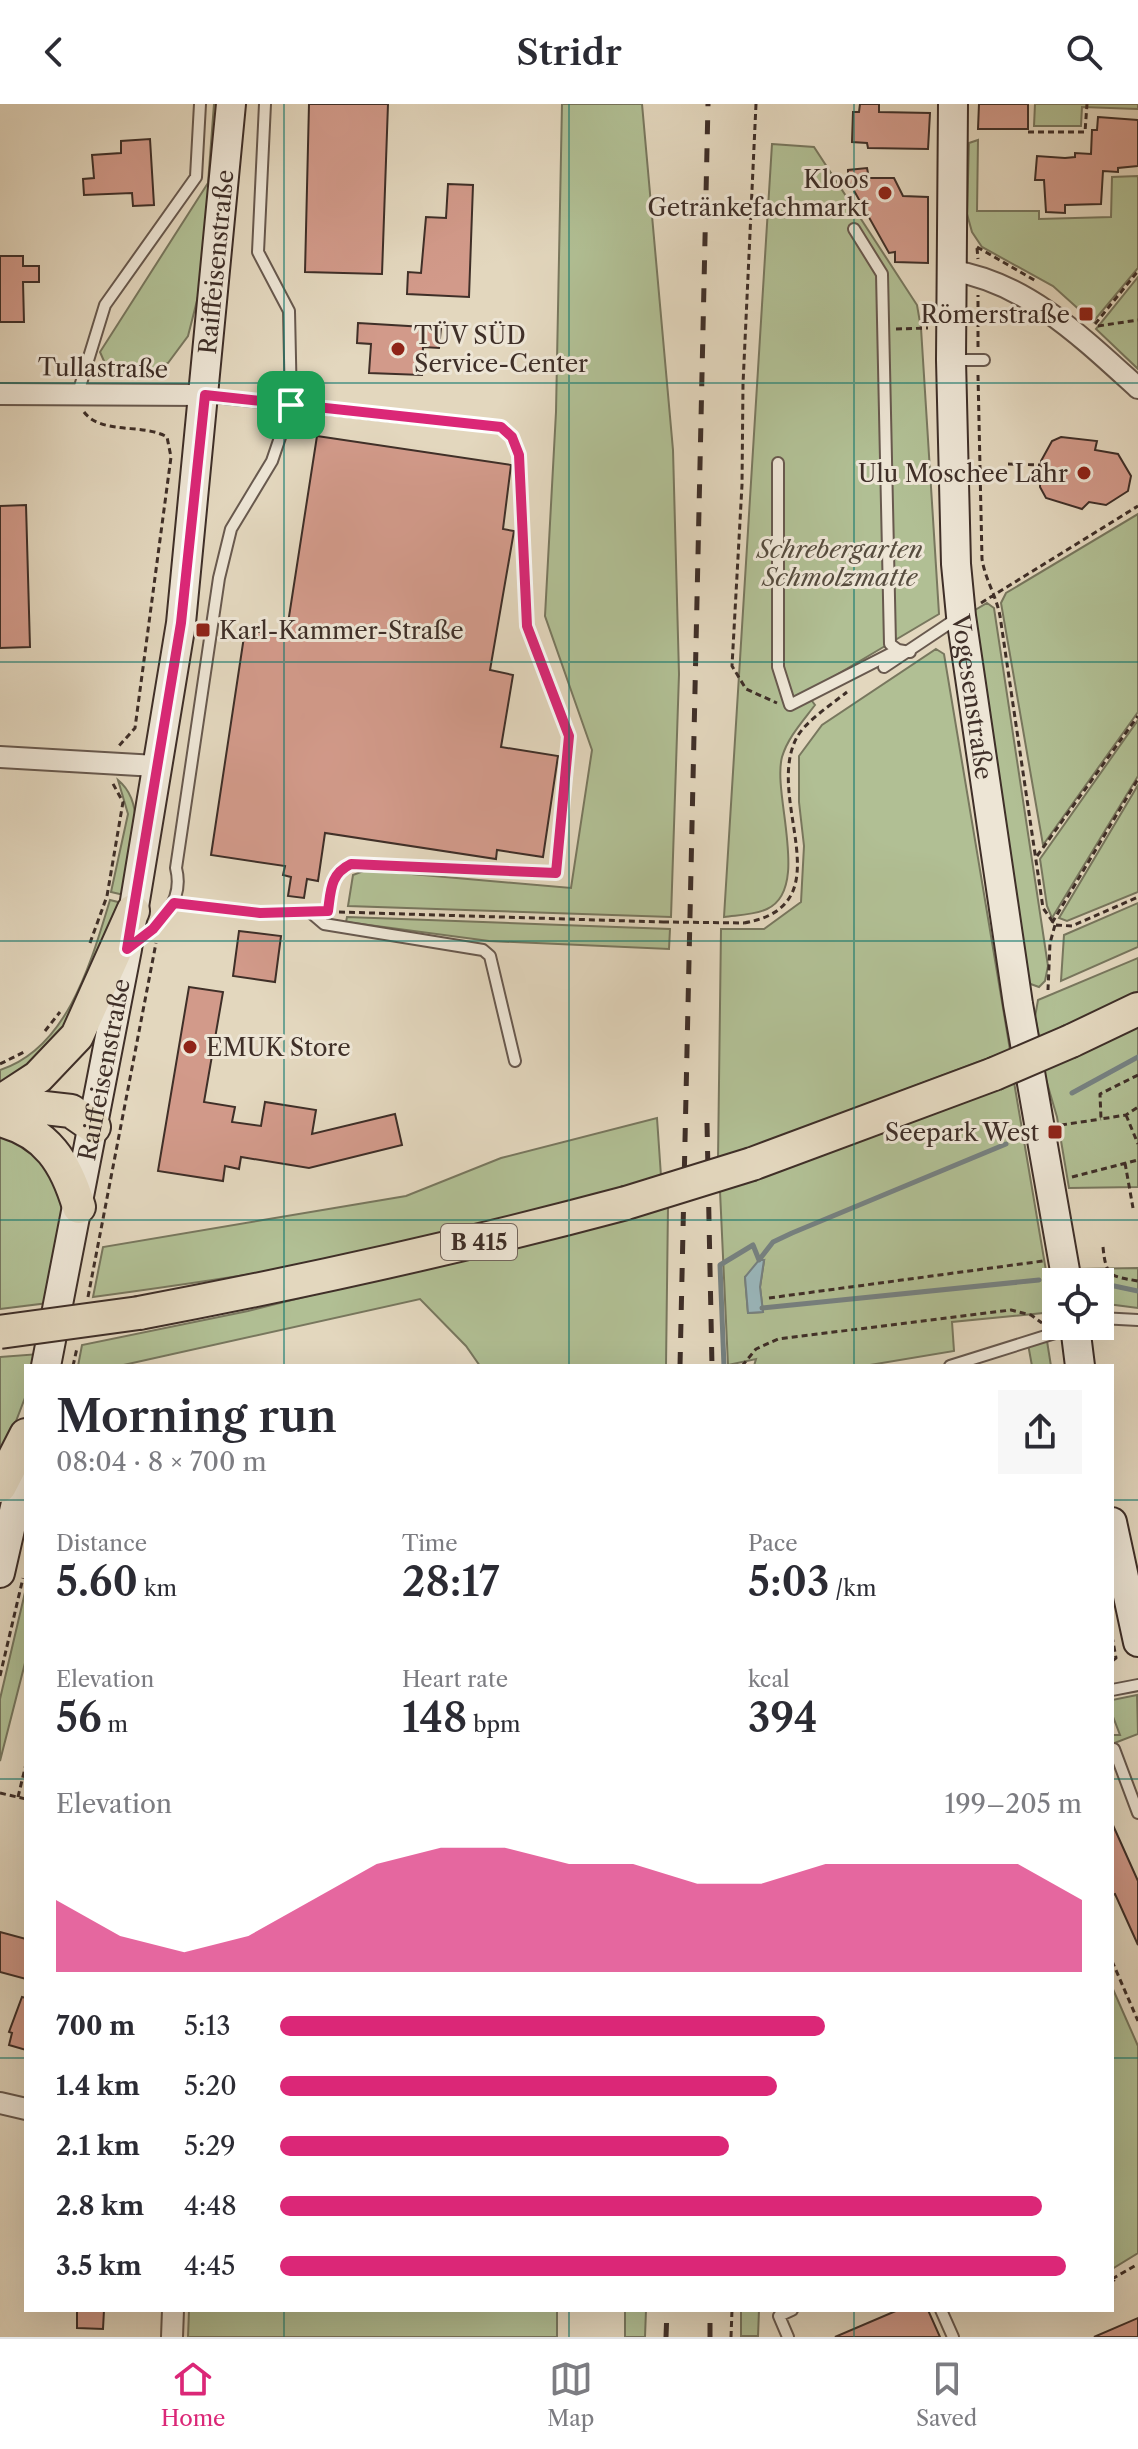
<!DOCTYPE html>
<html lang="en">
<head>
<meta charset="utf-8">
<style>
  :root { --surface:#fff; --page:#f7f7f7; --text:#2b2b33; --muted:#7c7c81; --line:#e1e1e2; --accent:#db2777 }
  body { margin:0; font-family:"Libre Caslon Text",serif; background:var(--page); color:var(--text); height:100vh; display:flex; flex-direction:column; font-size:30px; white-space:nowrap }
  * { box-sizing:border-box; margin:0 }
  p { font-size:26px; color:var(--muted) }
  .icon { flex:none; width:44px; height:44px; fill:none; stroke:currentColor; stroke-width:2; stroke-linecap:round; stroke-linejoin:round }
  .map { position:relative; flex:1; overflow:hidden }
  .sheet { position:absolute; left:24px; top:1260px; width:1090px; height:948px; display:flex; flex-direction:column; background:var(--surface); border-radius:0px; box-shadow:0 8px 32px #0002 }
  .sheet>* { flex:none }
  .controls { position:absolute; left:1042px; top:1164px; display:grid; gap:16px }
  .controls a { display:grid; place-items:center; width:72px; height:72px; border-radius:0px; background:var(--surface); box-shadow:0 8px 32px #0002; font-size:40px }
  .pin { position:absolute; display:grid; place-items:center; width:68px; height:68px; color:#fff; margin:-34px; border-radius:16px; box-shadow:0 4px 12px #0006 }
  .round { display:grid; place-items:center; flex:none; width:84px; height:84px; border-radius:0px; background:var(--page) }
  .head { display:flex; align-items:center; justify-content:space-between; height:136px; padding:0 32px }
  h1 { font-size:44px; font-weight:600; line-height:60px }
  .stats { display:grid; grid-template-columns:repeat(3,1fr); gap:12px; height:136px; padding:8px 32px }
  .stats div { display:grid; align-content:center }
  .stats b { font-size:40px; font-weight:600 }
  .stats small { font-size:22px; font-weight:400 }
  .stats p { font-size:22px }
  .chart { height:224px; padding:16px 32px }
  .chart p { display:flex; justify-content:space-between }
  .chart svg { width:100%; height:144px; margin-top:8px; fill:var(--accent); opacity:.7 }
  ul { padding:0 32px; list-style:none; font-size:26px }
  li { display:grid; grid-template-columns:128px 96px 1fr; align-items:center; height:60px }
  li i { height:20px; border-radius:10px; background:var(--accent) }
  header { display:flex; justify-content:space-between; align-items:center; height:104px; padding:0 32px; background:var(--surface); font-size:36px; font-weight:600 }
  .tab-bar { display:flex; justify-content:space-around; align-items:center; height:112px; border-top:2px solid var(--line); background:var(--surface); font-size:22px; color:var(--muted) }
  .tab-bar a { display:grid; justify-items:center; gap:4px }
  .tab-bar .active { color:var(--accent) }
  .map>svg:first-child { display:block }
  .green { fill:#b1bf94; stroke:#78775e; stroke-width:2; fill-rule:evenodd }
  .water { fill:#9ab7bc; stroke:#768181; stroke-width:2 }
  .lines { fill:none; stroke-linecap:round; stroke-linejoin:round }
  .stream { stroke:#768181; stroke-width:5 }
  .building { fill:#d29a8a; stroke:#3f2f28; stroke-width:2 }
  .lane-casing { stroke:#68594e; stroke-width:14 }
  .street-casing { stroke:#68594e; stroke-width:24 }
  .secondary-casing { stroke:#3f2f28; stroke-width:32 }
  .primary-casing { stroke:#3f2f28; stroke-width:36 }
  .path { stroke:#3f2f28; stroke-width:3; stroke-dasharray:6 4; stroke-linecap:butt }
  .lane { stroke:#ede5d5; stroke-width:10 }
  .street { stroke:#ede5d5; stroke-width:20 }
  .secondary { stroke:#ede5d5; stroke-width:28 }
  .primary { stroke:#e3d7be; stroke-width:32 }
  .rail { stroke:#3f2f28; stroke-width:5; stroke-dasharray:14 14; stroke-linecap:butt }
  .primary-bridge-casing { stroke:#3f2f28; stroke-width:36; stroke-linecap:butt }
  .path-bridge { stroke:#3f2f28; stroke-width:3; stroke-dasharray:6 4; stroke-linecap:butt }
  .primary-bridge { stroke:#e3d7be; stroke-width:32 }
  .route-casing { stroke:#fff; stroke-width:16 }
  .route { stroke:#db2777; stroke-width:10 }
  .grid { fill:none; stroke:#0f766e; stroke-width:2; stroke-opacity:0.55 }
  .poi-dot { fill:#8f2418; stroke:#ede5d5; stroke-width:3 }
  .labels { text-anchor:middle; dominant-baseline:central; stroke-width:6; stroke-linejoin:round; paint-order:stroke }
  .shield { fill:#ede5d5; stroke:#73665c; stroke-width:2 }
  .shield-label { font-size:22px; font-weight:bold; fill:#3f2f28 }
  .poi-label { font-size:24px; fill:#3f2f28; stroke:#ede5d5; text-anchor:end }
  .street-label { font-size:24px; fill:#3f2f28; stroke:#ede5d5 }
  .park-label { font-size:24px; font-style:italic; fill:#564c3e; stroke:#ede5d5 }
</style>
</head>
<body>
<header><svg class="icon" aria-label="back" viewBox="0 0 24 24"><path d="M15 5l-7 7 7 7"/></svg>Stridr<svg class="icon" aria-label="search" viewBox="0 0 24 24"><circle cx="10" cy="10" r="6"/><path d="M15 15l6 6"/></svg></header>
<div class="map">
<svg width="1138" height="2233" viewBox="0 0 1138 2233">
  <rect width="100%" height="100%" fill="#e3d7be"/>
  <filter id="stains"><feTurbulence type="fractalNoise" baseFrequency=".0025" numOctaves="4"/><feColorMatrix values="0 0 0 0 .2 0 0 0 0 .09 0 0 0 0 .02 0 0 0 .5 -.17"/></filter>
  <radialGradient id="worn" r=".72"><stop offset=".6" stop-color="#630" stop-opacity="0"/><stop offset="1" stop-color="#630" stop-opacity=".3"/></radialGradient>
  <!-- green -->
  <path class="green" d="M 214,0 L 221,0 L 202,177 L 188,232 L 168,259 L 143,272 L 125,273 L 107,264 L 100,248 L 208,79 Z
    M 562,0 L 642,0 L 673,346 L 679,570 L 671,813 L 348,802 L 353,771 L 366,766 L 571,784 L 592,646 L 545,512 L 556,308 Z
    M 1035,0 L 1138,0 L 1138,5 L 1082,3 L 1081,22 L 1034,22 Z
    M 978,36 L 977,107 L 1039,107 L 1039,115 L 1111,113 L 1112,73 L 1138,72 L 1138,164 L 1093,218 L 1053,182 L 982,143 L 972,128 L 967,110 L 969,39 Z
    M 772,40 L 814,43 L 917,201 L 921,224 L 939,510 L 806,589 L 815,601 C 803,617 788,633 782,653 C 772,691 811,785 767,805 C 754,811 738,811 724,813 Z
    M 1138,173 L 1138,265 L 1096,225 Z
    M 1138,410 L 1138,608 L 1043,741 L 1001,499 L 1006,489 Z
    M 987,499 L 994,504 L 1048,862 L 1045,877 L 1039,883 L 1025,878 L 970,509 Z
    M 936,545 L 944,550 L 1010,946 L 718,1056 L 721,825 L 764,825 L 801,798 L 804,742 L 799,698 L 799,652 L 822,621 Z
    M 1138,616 L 1138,672 L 1052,814 L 1047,802 L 1040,755 Z
    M 118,676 C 150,702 130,757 124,791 L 111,788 L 128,710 Z
    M 1138,681 L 1138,788 L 1067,817 L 1059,814 Z
    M 110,796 L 122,799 L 56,944 L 0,984 L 0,966 C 68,944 91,858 110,796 Z
    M 1138,799 L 1138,843 L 1061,877 L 1064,831 Z
    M 347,813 L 670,825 L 669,845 L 489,837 L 346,818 Z
    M 1138,854 L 1138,890 L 1039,933 L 1035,913 L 1038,896 Z
    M 1138,916 L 1138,1083 L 1069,1084 L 1057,1013 L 1042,962 Z
    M 1014,978 L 1053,1208 L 952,1218 L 954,1247 L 864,1262 L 754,1262 L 756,1255 L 728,1261 L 720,1087 ZM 764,1157 L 760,1183 L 763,1208 L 748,1209 L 745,1173 Z
    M 657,1014 L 661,1072 C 477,1138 285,1167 93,1193 L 103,1143 L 406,1092 L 501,1054 Z
    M 0,1026 L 55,1060 L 65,1111 L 48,1199 L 0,1205 Z
    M 668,1102 L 666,1262 L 480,1262 L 466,1242 L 420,1195 L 119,1262 L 78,1262 L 82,1241 L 248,1207 Z
    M 1138,1164 L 1138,1204 L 1100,1199 L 1100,1178 L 1080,1178 L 1077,1165 Z
    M 1047,1237 L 1051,1262 L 1032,1262 L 1028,1240 Z
    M 39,1250 L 35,1262 L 26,1262 L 26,1291 L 0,1359 L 0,1253 Z
    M 26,1484 L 26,1555 L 0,1657 L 0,1595 Z
    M 1137,1591 L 1138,1630 L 1112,1640 L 1112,1631 L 1120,1631 L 1112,1610 L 1112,1596 Z
    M 1112,1883 L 1138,1942 L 1138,2149 L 1112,2165 Z
    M 189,2206 L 557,2206 L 557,2233 L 188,2233 Z
    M 625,2206 L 646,2206 L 645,2233 L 625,2233 Z
    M 741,2206 L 759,2206 L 758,2232 L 741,2232 Z"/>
  <!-- water -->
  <path class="water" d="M 759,1156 L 764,1156 L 760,1183 L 763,1208 L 748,1209 L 745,1173 Z"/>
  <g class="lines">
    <!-- stream -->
    <path class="stream" d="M 1072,989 L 1138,953
      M 1089,1177 L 1093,1178
      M 1100,1179 L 1138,1187
      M 762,1204 L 1039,1176
      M 724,1262 L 720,1161 L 753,1141 L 759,1156 L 773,1138 L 792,1129 L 1006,1040"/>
  </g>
  <!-- building -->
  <path class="building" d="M 309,0 L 388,0 L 382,170 L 305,168 Z
    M 860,0 L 879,0 L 879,8 L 930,9 L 928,45 L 868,44 L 867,39 L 852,38 L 853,8 L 859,8 Z
    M 979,0 L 1028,0 L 1028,25 L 978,25 Z
    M 1098,13 L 1138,16 L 1138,62 L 1118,64 L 1118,68 L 1103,67 L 1101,100 L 1065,101 L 1065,109 L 1046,108 L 1044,76 L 1035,76 L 1037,52 L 1065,54 L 1075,53 L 1075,49 L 1091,50 L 1092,26 L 1097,26 Z
    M 150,35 L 154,101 L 133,102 L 132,89 L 84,91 L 83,75 L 94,74 L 92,51 L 121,49 L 121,37 Z
    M 867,64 L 869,74 L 894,74 L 903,92 L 928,93 L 928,159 L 895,158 L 895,148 L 889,149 L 848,76 L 848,66 Z
    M 448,80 L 473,81 L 469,193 L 407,190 L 408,168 L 421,169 L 426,113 L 446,114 Z
    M 0,152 L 23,152 L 23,162 L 39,162 L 39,178 L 23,178 L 24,218 L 0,218 Z
    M 358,219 L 441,224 L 439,244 L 423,243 L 422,271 L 369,269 L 371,240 L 357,239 Z
    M 317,332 L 511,361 L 503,425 L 514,427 L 490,566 L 513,571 L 501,643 L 558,652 L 543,753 L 497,746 L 496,755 L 325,729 L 318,777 L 307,775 L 304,794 L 288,792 L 291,773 L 283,771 L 285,762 L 211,751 L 245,526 L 286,532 Z
    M 1061,333 L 1097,337 L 1095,346 L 1118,350 L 1131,372 L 1128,387 L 1106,401 L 1089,398 L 1082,405 L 1046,394 L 1040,383 L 1041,357 L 1052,337 Z
    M 26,401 L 30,543 L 0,544 L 0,402 Z
    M 239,827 L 281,832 L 275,878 L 233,872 Z
    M 189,883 L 223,888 L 204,998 L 235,1003 L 232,1018 L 261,1022 L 265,998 L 316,1006 L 312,1030 L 395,1010 L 402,1041 L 309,1064 L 241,1053 L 239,1065 L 225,1062 L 223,1077 L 158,1067 Z
    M 1112,1719 L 1138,1777 L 1138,1841 L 1115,1790 L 1112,1791 Z
    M 0,1828 L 26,1835 L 26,1875 L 0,1868 Z
    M 22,1893 L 26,1894 L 26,1946 L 9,1941 L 12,1929 L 9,1928 Z
    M 77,2206 L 104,2206 L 103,2225 L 77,2224 Z
    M 898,2206 L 928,2206 L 940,2233 L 835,2233 Z
    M 1138,2214 L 1138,2233 L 1094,2233 Z"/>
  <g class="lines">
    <defs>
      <path id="lane" d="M 854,125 L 882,170 L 890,540 L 898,546
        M 954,256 L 984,256
        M 78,289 L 105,201 L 196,73 L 200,0
        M 778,359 L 778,563 L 790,601 L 898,546 L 910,548
        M 884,563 L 959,513
        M 174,799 L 260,809 L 328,807 C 331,786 330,770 351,760 L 556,769 L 569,632 L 527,522 L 519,351 L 512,333 L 501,323 L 205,292
        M 310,808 L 324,820 L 483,846 L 490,852 L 515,957
        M 133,840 C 159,820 185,799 176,764 L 219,474 L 231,425 L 272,357 L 291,301 L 289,207 L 258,148 L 265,0
        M 1100,1214 L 1138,1216
        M 950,1262 L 1071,1224
        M 1112,1586 L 1138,1581
        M 1114,1645 L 1138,1709
        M 941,2206 L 953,2233
        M 788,2233 L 779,2212 L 792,2206"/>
      <path id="street" d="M 954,167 C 1027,179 1084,235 1138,284
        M 0,290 L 205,291
        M 0,653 L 156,662
        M 0,1999 L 26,2005
        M 172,2233 L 173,2206"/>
      <g id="secondary">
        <path id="s1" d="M 953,0 L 951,256 L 956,460 L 961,512 L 1018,900 L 1067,1178"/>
        <path d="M 1075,1222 L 1080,1262"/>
        <path id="s2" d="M 46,1262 L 127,845 L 181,519 L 231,0"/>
        <path d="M 1112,1418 L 1138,1538"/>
        <path d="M 0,1469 L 26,1355"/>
      </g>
      <path id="primary" d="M 1071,937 L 1138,905
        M 0,998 L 38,973 L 77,932 L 133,807
        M 0,999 L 71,1007 L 94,1023
        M 0,1016 C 47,1028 66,1059 79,1103
        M 752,1060 L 994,970
        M 139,1209 C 303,1178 465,1142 626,1099
        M 0,1382 L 26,1331"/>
    </defs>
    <!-- lane casing -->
    <use href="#lane" class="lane-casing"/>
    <!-- street casing -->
    <use href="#street" class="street-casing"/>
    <!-- secondary casing -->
    <use href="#secondary" class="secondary-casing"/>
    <!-- primary casing -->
    <use href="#primary" class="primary-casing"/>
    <!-- path -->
    <path class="path" d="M 756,0 L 743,280 L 742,381 L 732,562 L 746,585 L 777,599
      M 1028,28 L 1085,28 L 1087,0
      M 977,143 L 1036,177
      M 977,144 L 978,155
      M 1095,220 L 1138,167
      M 1098,222 L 1138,216
      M 896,225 L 928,224
      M 978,243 L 978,191
      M 978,271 L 982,455 C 985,475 996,491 1000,512 L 1043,804 L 1055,821 L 1050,839 L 1048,886
      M 84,308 C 101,331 143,319 167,333 L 171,353 L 135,624 L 118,643
      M 1008,360 L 1040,361
      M 981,499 L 1138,402
      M 1037,752 L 1138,612
      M 339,808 L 663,818
      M 744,819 C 847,801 763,696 797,633 C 806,617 832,600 847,588
      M 1052,819 L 1138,675
      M 1056,821 L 1072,822 L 1138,793
      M 90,839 L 107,792 L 123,698 L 112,678
      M 45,927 L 60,908
      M 0,960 L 26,947
      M 1138,971 L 1100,990 L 1101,1015 L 1126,1011 L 1138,1003
      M 1126,1011 L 1138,1040
      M 1061,1021 L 1101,1015
      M 1125,1059 L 1133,1104
      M 1072,1073 L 1138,1056
      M 1103,1143 C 1106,1173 1110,1172 1138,1177
      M 88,1193 L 156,839
      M 769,1194 L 1043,1157
      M 73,1262 L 77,1244
      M 742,1262 L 756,1245 L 778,1235 L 1011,1206 L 1031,1211 L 1042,1219
      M 1112,1532 L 1116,1554 L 1112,1557
      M 0,1572 L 23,1474
      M 0,1689 L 26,1695
      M 18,1693 L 26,1660
      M 1112,1857 L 1138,1917
      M 1112,2172 L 1115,2180
      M 1112,2175 L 1138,2160
      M 731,2233 L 732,2206"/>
    <!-- lane -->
    <use href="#lane" class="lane"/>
    <!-- street -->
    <use href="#street" class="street"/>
    <!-- secondary -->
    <use href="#secondary" class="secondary"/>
    <!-- primary -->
    <use href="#primary" class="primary"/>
    <!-- rail -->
    <path class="rail" d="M 707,1019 L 712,1262
      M 680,1262 L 708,0
      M 666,2233 L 667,2206
      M 710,2233 L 710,2206"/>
    <defs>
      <path id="primary-bridge" d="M 994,970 L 1071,937
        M 626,1099 L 752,1060
        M 0,1228 L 139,1209"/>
    </defs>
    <!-- primary-bridge casing -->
    <use href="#primary-bridge" class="primary-bridge-casing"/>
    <!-- path-bridge -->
    <path class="path-bridge" d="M 663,818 L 744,819"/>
    <!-- primary-bridge -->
    <use href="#primary-bridge" class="primary-bridge"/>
  </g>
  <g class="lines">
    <defs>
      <path id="route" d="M 205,291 L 501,323 L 512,333 L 519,351 L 527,522 L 569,632 L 556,769 L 351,760 C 330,770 331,786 328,807 L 260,809 L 174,799 L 153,825 L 127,845 L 181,519 Z"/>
    </defs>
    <!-- route casing -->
    <use href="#route" class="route-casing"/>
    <!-- route -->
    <use href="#route" class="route"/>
  </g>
  <!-- grid -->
  <path class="grid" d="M 284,0 L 284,1262M 569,0 L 569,1262M 854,0 L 854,1262M 0,279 L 1138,279M 0,558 L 1138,558M 0,837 L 1138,837M 0,1116 L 1138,1116M 0,1396 L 26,1396M 1112,1396 L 1138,1396M 0,1675 L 26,1675M 1112,1675 L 1138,1675M 0,1954 L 26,1954M 1112,1954 L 1138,1954M 284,2206 L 284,2233M 569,2206 L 569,2233M 854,2206 L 854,2233"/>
  <!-- markers -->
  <g class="poi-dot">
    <circle cx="885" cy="89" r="8"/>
    <rect x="1078" y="202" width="16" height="16" rx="4"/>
    <circle cx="398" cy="245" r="8"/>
    <circle cx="1084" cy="369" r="8"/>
    <rect x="195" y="518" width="16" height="16" rx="4"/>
    <circle cx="190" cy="943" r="8"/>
    <rect x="1047" y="1020" width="16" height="16" rx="4"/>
  </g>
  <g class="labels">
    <!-- shield labels -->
    <rect class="shield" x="441" y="1120" width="76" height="36" rx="6"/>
    <g class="shield-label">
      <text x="479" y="1138">B 415</text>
    </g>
    <!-- poi labels -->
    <g class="poi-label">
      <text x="869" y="75">Kloos<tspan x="869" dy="28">Getränkefachmarkt</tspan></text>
      <text x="1070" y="210">Römerstraße</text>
      <text x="414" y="231" text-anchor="start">TÜV SÜD<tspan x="414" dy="28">Service-Center</tspan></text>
      <text x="1068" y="369">Ulu Moschee Lahr</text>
      <text x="219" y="526" text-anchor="start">Karl-Kammer-Straße</text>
      <text x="206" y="943" text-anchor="start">EMUK Store</text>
      <text x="1039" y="1028">Seepark West</text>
    </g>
    <!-- street labels -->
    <g class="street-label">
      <text stroke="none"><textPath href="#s2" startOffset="1118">Raiffeisenstraße</textPath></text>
      <text transform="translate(103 264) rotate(1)">Tullastraße</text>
      <text stroke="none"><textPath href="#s1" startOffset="594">Vogesenstraße</textPath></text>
      <text stroke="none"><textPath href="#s2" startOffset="302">Raiffeisenstraße</textPath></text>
    </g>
    <!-- park labels -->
    <g class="park-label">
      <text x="840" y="445">Schrebergarten<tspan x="840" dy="28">Schmolzmatte</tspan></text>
    </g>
  </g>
  <rect width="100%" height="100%" filter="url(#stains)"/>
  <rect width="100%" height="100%" fill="url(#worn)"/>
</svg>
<div class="controls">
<a><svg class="icon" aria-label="locate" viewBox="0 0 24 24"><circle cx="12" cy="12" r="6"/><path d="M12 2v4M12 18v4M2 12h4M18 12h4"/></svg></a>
</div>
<div class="pin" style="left:291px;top:301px;background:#1e9e55"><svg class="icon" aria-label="arrive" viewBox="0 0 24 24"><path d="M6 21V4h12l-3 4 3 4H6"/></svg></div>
<section class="sheet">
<div class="head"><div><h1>Morning run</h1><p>08:04 · 8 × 700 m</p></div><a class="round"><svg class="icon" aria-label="share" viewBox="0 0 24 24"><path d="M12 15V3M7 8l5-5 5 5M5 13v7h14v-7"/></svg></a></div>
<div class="stats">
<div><p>Distance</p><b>5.60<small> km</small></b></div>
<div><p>Time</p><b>28:17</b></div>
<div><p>Pace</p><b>5:03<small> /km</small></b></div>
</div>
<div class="stats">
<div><p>Elevation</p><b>56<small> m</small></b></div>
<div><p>Heart rate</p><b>148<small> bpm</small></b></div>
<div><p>kcal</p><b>394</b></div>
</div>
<div class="chart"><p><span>Elevation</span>199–205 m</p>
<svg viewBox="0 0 160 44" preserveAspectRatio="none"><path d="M0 44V22L10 33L20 38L30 33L40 22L50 11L60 6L70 6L80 11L90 11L100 17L110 17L120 11L130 11L140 11L150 11L160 22V44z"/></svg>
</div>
<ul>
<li><b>700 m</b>5:13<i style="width:68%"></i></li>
<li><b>1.4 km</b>5:20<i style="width:62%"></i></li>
<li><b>2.1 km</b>5:29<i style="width:56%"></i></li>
<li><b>2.8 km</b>4:48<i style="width:95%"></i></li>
<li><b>3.5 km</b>4:45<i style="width:98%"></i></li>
</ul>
</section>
</div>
<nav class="tab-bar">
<a class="active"><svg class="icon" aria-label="home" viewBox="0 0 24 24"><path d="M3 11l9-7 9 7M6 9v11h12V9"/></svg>Home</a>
<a><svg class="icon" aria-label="map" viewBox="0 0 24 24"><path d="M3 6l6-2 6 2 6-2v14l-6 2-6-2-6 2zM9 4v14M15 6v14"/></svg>Map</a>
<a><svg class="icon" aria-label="saved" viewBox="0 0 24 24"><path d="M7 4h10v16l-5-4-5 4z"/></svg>Saved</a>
</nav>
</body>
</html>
